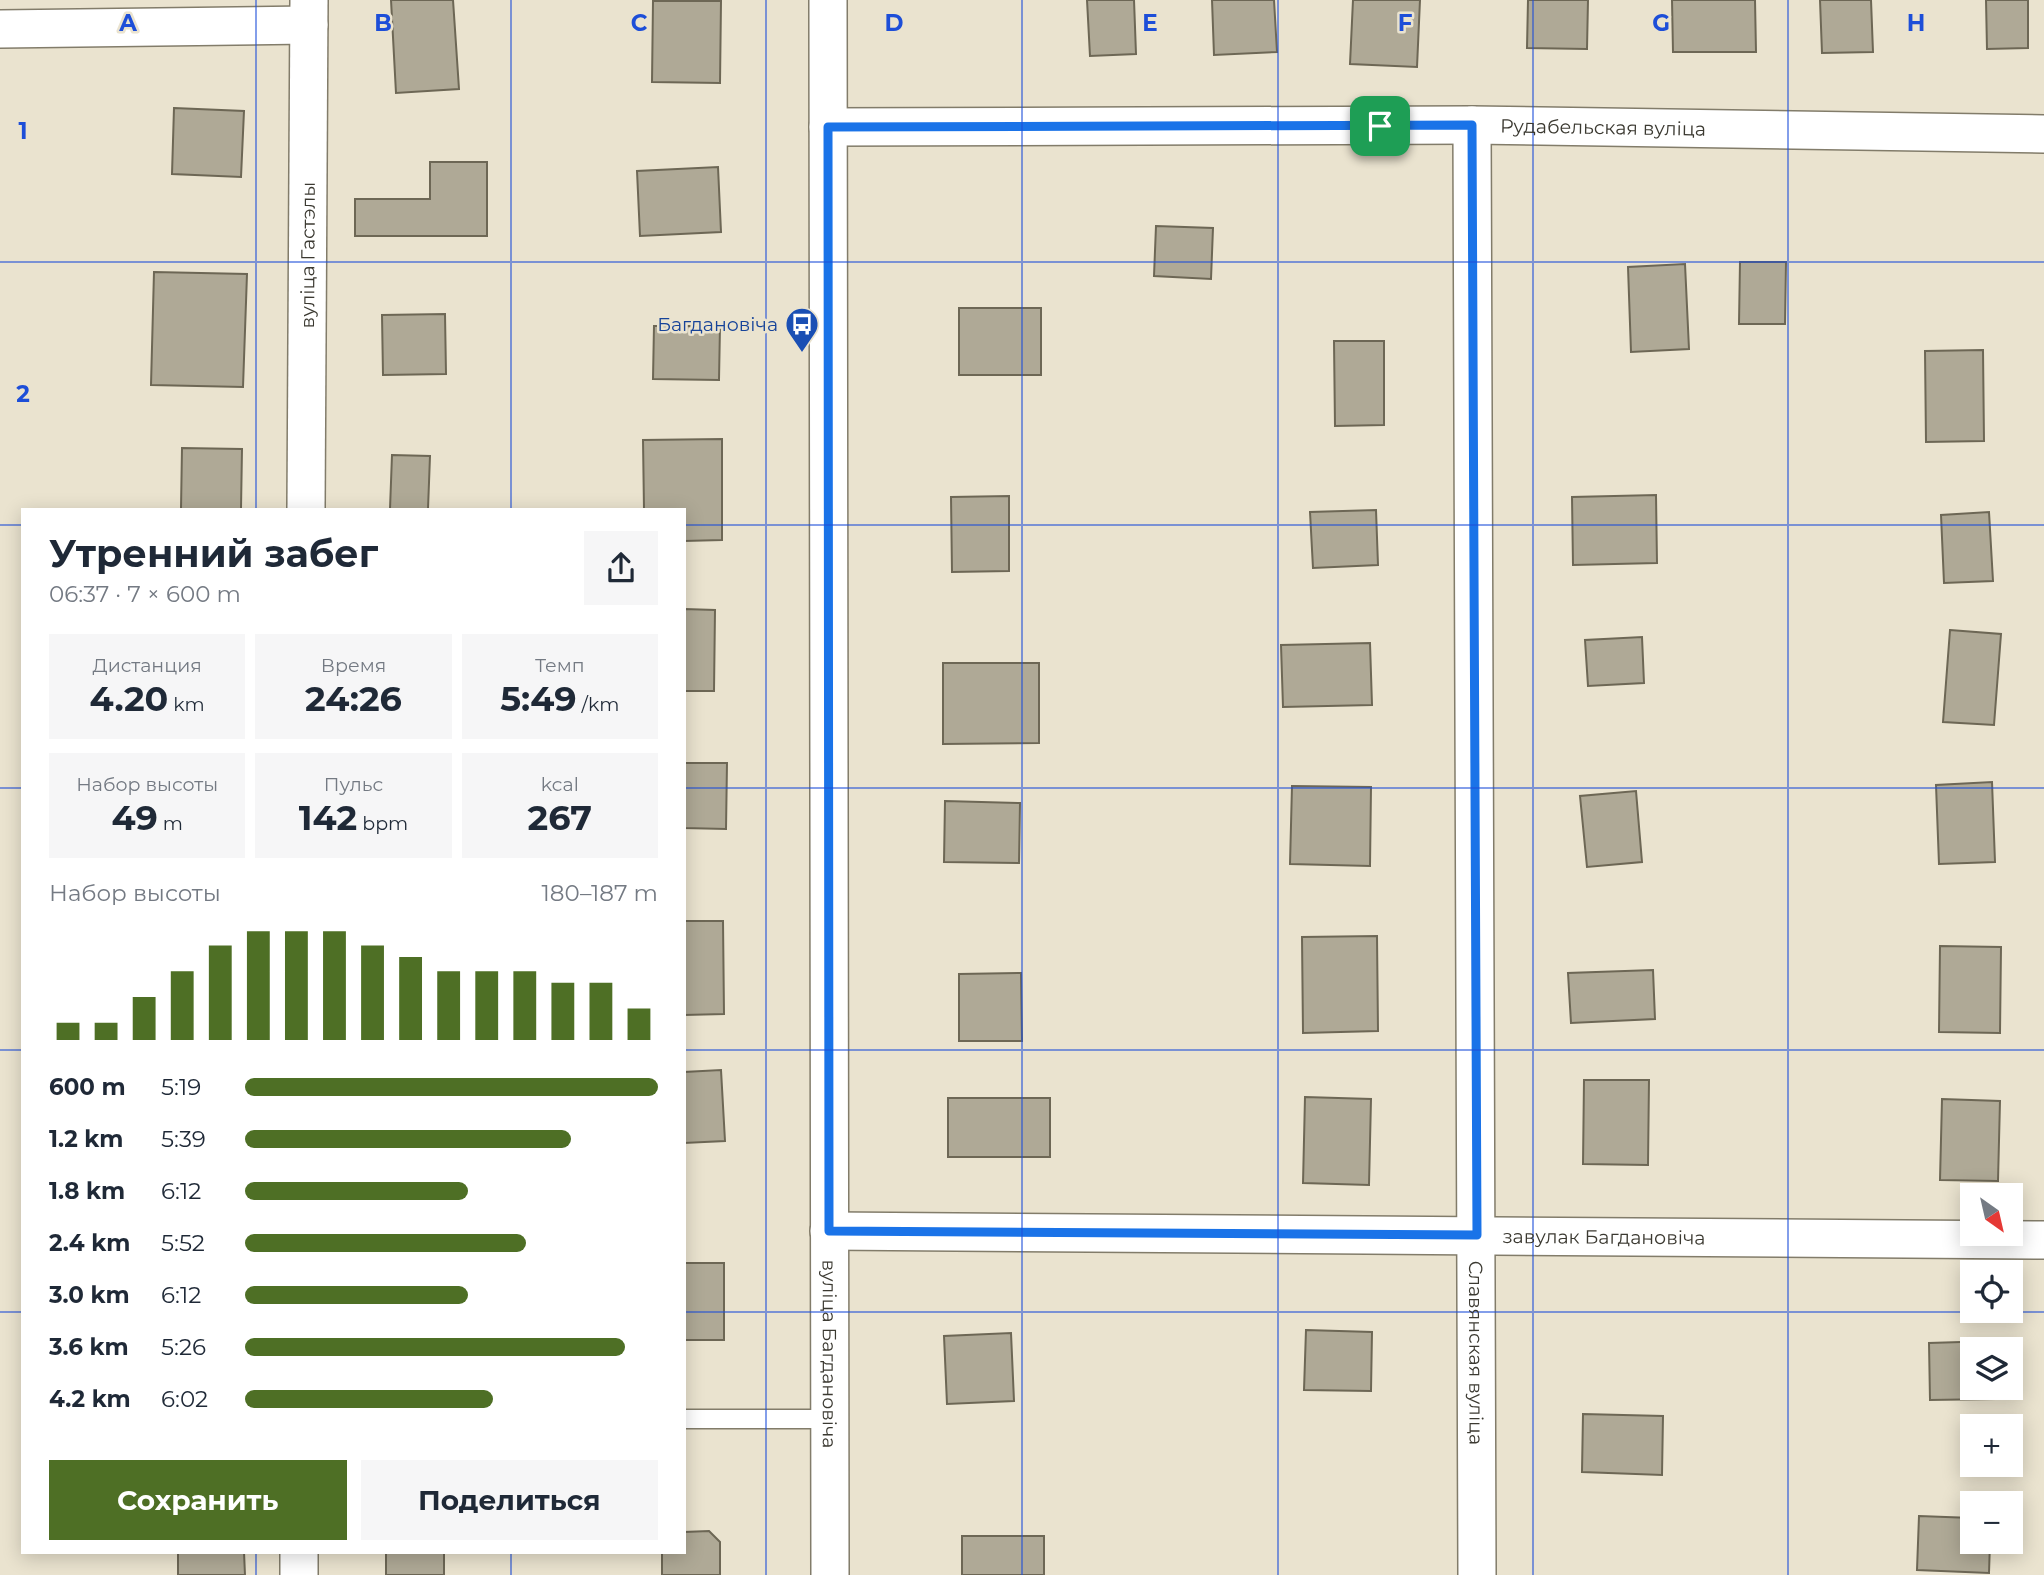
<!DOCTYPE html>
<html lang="ru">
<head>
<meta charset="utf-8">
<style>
  :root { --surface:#fff; --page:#f6f6f7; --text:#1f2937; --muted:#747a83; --accent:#4e6f25 }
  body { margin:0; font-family:Montserrat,sans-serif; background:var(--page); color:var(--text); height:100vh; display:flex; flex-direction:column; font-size:26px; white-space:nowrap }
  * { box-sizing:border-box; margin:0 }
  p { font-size:23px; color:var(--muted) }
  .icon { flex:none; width:38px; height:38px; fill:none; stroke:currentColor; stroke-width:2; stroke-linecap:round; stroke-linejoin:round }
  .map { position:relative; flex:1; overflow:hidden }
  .side { position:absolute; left:21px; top:508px; width:665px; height:1046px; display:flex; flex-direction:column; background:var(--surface); border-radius:0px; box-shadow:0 4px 18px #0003 }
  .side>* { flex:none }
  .needle { width:46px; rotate:146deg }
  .buttons { position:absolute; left:1960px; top:1183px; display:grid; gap:14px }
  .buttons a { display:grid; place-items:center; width:63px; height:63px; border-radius:0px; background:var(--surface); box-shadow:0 4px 18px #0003; font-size:35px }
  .pin { position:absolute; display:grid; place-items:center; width:60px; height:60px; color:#fff; margin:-30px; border-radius:14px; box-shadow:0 4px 10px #0006 }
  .round { display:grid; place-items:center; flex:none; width:74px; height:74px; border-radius:0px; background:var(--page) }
  .head { display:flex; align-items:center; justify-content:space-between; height:119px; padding:0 28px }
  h1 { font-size:38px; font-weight:700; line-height:52px }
  .stats { display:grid; grid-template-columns:repeat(3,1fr); gap:10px; height:119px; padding:7px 28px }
  .stats div { display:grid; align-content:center; border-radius:0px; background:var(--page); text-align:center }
  .stats b { font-size:35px; font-weight:700 }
  .stats small { font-size:19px; font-weight:400 }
  .stats p { font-size:19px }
  .chart { height:196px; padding:14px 28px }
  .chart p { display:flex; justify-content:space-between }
  .chart svg { width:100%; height:126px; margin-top:7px; stroke:var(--accent); stroke-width:6 }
  .action { display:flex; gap:14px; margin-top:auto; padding:14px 28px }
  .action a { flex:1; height:80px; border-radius:0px; background:var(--accent); color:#fff; font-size:28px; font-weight:700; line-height:80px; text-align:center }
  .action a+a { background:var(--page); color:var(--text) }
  ul { padding:0 28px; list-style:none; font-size:23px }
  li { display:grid; grid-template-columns:112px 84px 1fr; align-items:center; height:52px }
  li i { height:18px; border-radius:9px; background:var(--accent) }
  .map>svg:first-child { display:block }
  .building { fill:#afa996; stroke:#6d6755; stroke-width:2 }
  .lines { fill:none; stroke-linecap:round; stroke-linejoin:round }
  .service-casing { stroke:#827c6a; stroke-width:21 }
  .minor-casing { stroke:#827c6a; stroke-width:40 }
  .service { stroke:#fff; stroke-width:18 }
  .minor { stroke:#fff; stroke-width:37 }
  .route-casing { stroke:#fff; stroke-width:14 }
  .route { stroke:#1a73e8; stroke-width:9 }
  .grid { fill:none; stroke:#1d4ed8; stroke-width:2; stroke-opacity:0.55 }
  .labels { text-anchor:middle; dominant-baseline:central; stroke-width:5; stroke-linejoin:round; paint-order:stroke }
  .street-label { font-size:19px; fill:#3b3931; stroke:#eae3cf }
  .transit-label { font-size:19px; fill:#164399; stroke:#eae3cf; text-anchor:end }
  .grid-label { font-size:23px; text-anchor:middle; font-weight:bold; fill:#1d4ed8; stroke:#eae3cf; stroke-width:5; stroke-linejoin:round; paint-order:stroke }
</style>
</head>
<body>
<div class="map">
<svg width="2044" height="1575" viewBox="0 0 2044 1575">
  <rect width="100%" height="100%" fill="#eae3cf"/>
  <!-- building -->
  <path class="building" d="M 391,0 L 453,0 L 459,89 L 396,93 Z
    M 1087,0 L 1134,0 L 1136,54 L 1090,56 Z
    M 1212,0 L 1274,0 L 1277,52 L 1214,55 Z
    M 1353,0 L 1420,0 L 1417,67 L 1350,64 Z
    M 1528,0 L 1588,0 L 1587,49 L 1527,48 Z
    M 1672,0 L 1755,0 L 1756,52 L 1673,52 Z
    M 1820,0 L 1871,0 L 1873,52 L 1822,53 Z
    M 1986,0 L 2028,0 L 2028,48 L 1987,49 Z
    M 653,1 L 721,1 L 720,83 L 652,82 Z
    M 174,108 L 244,111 L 241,177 L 172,174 Z
    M 430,162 L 487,162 L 487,236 L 355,236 L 355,199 L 430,199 Z
    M 718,167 L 721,232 L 640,236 L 637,171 Z
    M 1156,226 L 1213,228 L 1211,279 L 1154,276 Z
    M 1740,262 L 1786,262 L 1785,324 L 1739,324 Z
    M 1685,264 L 1689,349 L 1631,352 L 1628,267 Z
    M 154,272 L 247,274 L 243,387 L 151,385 Z
    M 959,308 L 1041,308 L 1041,375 L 959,375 Z
    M 445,314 L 446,374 L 383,375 L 382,315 Z
    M 654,326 L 720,326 L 719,380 L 653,379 Z
    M 1334,341 L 1384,341 L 1384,425 L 1335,426 Z
    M 1983,350 L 1984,441 L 1926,442 L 1925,351 Z
    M 722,439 L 722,540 L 684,541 L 684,509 L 644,509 L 643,440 Z
    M 182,448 L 242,449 L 241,509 L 181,509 Z
    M 392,455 L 430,456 L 428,509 L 390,509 Z
    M 1656,495 L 1657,563 L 1573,565 L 1572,497 Z
    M 1009,496 L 1009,571 L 952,572 L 951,497 Z
    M 1376,510 L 1378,565 L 1313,568 L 1310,512 Z
    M 1989,512 L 1993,581 L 1944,583 L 1941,515 Z
    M 684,609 L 715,610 L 714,691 L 684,691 Z
    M 1950,630 L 2001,634 L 1994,725 L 1943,722 Z
    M 1642,637 L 1644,683 L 1588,686 L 1585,640 Z
    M 1370,643 L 1372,705 L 1283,707 L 1281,645 Z
    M 943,663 L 1039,663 L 1039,743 L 943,744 Z
    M 684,763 L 727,763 L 726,829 L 684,828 Z
    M 1992,782 L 1995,862 L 1939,864 L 1936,785 Z
    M 1292,786 L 1371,787 L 1370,866 L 1290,864 Z
    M 1636,791 L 1642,862 L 1587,867 L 1580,796 Z
    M 945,801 L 1020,803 L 1019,863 L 944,862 Z
    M 684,921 L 723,921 L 724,1014 L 684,1015 Z
    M 1377,936 L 1378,1031 L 1303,1033 L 1302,937 Z
    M 1940,946 L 2001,947 L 2000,1033 L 1939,1032 Z
    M 1653,970 L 1655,1019 L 1571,1023 L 1568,973 Z
    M 1021,973 L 1022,1041 L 959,1041 L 959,974 Z
    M 721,1070 L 725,1141 L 684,1143 L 684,1072 Z
    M 1584,1080 L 1649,1080 L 1648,1165 L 1583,1164 Z
    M 1305,1097 L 1371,1099 L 1369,1185 L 1303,1183 Z
    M 948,1098 L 1050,1098 L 1050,1157 L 948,1157 Z
    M 1942,1099 L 2000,1101 L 1998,1181 L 1940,1180 Z
    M 684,1263 L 724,1263 L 724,1340 L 684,1340 Z
    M 1306,1330 L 1372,1332 L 1371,1391 L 1304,1390 Z
    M 1011,1333 L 1014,1401 L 947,1404 L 944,1336 Z
    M 1994,1341 L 1994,1349 L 1972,1349 L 1972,1388 L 1995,1388 L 1995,1399 L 1930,1400 L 1929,1343 Z
    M 1583,1414 L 1663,1416 L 1662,1475 L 1582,1472 Z
    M 1919,1516 L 1972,1518 L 1972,1542 L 1990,1542 L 1989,1573 L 1917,1570 Z
    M 709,1531 L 720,1542 L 720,1575 L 662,1575 L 662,1552 L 684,1552 L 684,1532 Z
    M 962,1536 L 1044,1536 L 1044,1575 L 962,1575 Z
    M 178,1552 L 244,1552 L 245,1575 L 178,1575 Z
    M 386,1552 L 444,1552 L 444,1575 L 386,1575 Z"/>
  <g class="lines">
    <defs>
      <path id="service" d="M 684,1419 L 830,1419"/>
      <g id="minor">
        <path id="s1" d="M 828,0 L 830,1575"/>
        <path d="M 0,29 L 309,25"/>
        <path id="s2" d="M 1472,125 L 1477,1575"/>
        <path id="s3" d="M 828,127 L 1472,125 L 2044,134"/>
        <path id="s4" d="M 306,509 L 309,0"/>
        <path id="s5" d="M 829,1231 L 2044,1240"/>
        <path d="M 299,1575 L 299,1552"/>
      </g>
    </defs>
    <!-- service casing -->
    <use href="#service" class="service-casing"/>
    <!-- minor casing -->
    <use href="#minor" class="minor-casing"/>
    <!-- service -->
    <use href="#service" class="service"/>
    <!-- minor -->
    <use href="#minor" class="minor"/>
  </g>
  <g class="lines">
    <defs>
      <path id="route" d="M 1472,125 L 1477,1235 L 829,1231 L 828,127 Z"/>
    </defs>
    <!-- route casing -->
    <use href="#route" class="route-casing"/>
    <!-- route -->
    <use href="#route" class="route"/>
  </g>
  <!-- grid -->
  <path class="grid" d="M 256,0 L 256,509M 511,0 L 511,509M 766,0 L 766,1575M 1022,0 L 1022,1575M 1278,0 L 1278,1575M 1533,0 L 1533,1575M 1788,0 L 1788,1575M 0,262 L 2044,262M 0,525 L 23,525M 684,525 L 2044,525M 0,788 L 23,788M 684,788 L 2044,788M 0,1050 L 23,1050M 684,1050 L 2044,1050M 0,1312 L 23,1312M 684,1312 L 2044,1312M 256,1552 L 256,1575M 511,1552 L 511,1575"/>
  <!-- icons -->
  <defs>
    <symbol id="bus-pin" viewBox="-11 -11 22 30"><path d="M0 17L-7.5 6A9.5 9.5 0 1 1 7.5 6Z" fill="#1a4fb4" stroke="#eae3cf"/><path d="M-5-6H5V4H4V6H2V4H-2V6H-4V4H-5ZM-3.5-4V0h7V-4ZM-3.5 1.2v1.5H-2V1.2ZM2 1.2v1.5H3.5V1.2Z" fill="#fff"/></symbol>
  </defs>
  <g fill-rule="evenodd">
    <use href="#bus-pin" x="783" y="305" width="38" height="52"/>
  </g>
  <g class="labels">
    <!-- street labels -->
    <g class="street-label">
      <text stroke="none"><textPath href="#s3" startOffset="775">Рудабельская вуліца</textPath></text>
      <text stroke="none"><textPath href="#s4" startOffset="254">вуліца Гастэлы</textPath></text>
      <text stroke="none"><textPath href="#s5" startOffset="775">завулак Багдановіча</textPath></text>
      <text stroke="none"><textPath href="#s1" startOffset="1354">вуліца Багдановіча</textPath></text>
      <text stroke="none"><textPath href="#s2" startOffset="1228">Славянская вуліца</textPath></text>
    </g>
    <!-- transit labels -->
    <g class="transit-label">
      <text x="778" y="324">Багдановіча</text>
    </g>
  </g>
  <g class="grid-label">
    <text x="128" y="31">A</text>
    <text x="383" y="31">B</text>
    <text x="639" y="31">C</text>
    <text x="894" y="31">D</text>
    <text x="1150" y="31">E</text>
    <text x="1405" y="31">F</text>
    <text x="1661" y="31">G</text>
    <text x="1916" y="31">H</text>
    <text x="23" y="139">1</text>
    <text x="23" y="402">2</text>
  </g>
</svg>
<div class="buttons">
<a><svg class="needle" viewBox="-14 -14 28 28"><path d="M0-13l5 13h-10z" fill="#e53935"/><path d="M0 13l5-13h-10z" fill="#747a83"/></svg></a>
<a><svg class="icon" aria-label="locate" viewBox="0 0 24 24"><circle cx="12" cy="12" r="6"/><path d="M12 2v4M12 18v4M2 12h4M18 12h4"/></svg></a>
<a><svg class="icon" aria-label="layers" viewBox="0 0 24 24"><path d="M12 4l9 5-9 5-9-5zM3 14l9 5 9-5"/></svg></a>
<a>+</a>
<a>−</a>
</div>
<div class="pin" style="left:1380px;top:126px;background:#1e9e55"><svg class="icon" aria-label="arrive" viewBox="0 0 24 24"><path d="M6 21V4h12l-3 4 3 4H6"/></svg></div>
<section class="side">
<div class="head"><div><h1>Утренний забег</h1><p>06:37 · 7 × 600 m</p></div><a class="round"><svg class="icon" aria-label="share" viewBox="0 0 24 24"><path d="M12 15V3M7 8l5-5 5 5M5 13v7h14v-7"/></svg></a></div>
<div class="stats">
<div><p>Дистанция</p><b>4.20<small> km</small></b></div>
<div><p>Время</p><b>24:26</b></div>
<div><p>Темп</p><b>5:49<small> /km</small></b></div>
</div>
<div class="stats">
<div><p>Набор высоты</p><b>49<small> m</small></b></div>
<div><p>Пульс</p><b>142<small> bpm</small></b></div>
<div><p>kcal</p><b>267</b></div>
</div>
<div class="chart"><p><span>Набор высоты</span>180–187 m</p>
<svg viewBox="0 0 160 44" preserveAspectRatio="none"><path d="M5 44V38M15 44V38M25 44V29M35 44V20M45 44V11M55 44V6M65 44V6M75 44V6M85 44V11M95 44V15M105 44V20M115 44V20M125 44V20M135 44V24M145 44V24M155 44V33"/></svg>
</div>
<ul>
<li><b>600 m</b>5:19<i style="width:100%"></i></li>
<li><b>1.2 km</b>5:39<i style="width:79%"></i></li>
<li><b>1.8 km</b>6:12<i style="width:54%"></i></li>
<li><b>2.4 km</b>5:52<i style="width:68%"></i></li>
<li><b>3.0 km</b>6:12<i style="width:54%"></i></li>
<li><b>3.6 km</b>5:26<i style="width:92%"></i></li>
<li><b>4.2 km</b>6:02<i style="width:60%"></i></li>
</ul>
<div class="action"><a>Сохранить</a><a>Поделиться</a></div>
</section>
</div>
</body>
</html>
